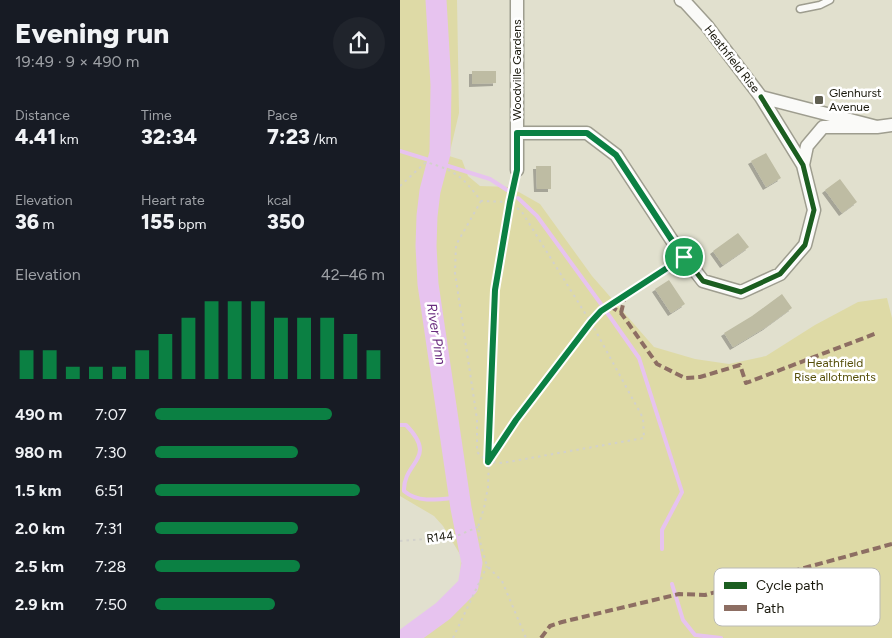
<!DOCTYPE html>
<html lang="en">
<head>
<meta charset="utf-8">
<style>
  :root { --surface:#171b24; --page:#20242c; --text:#f1f3f6; --muted:#9ea1a6; --accent:#0b8043 }
  body { margin:0; font-family:Figtree,sans-serif; background:var(--page); color:var(--text); height:100vh; display:flex; flex-direction:column; font-size:19px; white-space:nowrap }
  * { box-sizing:border-box; margin:0 }
  p { font-size:16px; color:var(--muted) }
  .icon { flex:none; width:28px; height:28px; fill:none; stroke:currentColor; stroke-width:2; stroke-linecap:round; stroke-linejoin:round }
  .map { position:relative; flex:1; overflow:hidden }
  .details { display:flex; flex-direction:column; background:var(--surface); width:400px }
  .details>* { flex:none }
  .pin { position:absolute; display:grid; place-items:center; width:42px; height:42px; color:#fff; margin:-21px; border:2px solid #fff; border-radius:50%; box-shadow:0 1px 5px #0007 }
  .round { display:grid; place-items:center; flex:none; width:52px; height:52px; border-radius:26px; background:var(--page) }
  .summary { display:flex; align-items:center; justify-content:space-between; height:85px; padding:0 15px }
  h1 { font-size:28px; font-weight:800; line-height:38px }
  .figures { display:grid; grid-template-columns:repeat(3,1fr); gap:8px; height:85px; padding:5px 15px }
  .figures div { display:grid; align-content:center }
  .figures b { font-size:21px; font-weight:800 }
  .figures small { font-size:14px; font-weight:400 }
  .figures p { font-size:14px }
  .chart { height:140px; padding:10px 15px }
  .chart p { display:flex; justify-content:space-between }
  .chart svg { width:100%; height:90px; margin-top:5px; stroke:var(--accent); stroke-width:6 }
  ul { padding:0 15px; list-style:none; font-size:16px }
  li { display:grid; grid-template-columns:80px 60px 1fr; align-items:center; height:38px }
  li i { height:12px; border-radius:6px; background:var(--accent) }
  main { display:flex; flex:1; min-height:0 }
  .map>svg:first-child { display:block }
  .green { fill:#dedaa6 }
  .lines { fill:none; stroke-linecap:round; stroke-linejoin:round }
  .stream { stroke:#e7c3ef; stroke-width:4 }
  .river { stroke:#e7c3ef; stroke-width:21 }
  .building { fill:#bebca3; filter:url(#shadow) }
  .service-casing { stroke:#9e9d8f; stroke-width:9 }
  .minor-casing { stroke:#9e9d8f; stroke-width:15 }
  .path { stroke:#d2d1cb; stroke-width:2; stroke-dasharray:2.5 4; stroke-linecap:butt }
  .service { stroke:#fafaf8; stroke-width:6 }
  .minor { stroke:#fafaf8; stroke-width:12 }
  .quiet { stroke:#8d6e63; stroke-width:4; stroke-dasharray:8 4; stroke-linecap:butt }
  .cycleway-casing { stroke:#fff; stroke-width:8 }
  .cycleway { stroke:#1b5e20; stroke-width:5 }
  .route-casing { stroke:#fff; stroke-width:10 }
  .route { stroke:#0b8043; stroke-width:6 }
  .poi-dot { fill:#5f5e50; stroke:#fff; stroke-width:2 }
  .labels { text-anchor:middle; dominant-baseline:central; stroke-width:5; stroke-linejoin:round; paint-order:stroke }
  .street-label { font-size:12px; fill:#19180c; stroke:#fff }
  .poi-label { font-size:12px; fill:#19180c; stroke:#fff; text-anchor:start }
  .park-label { font-size:12px; fill:#564f0a; stroke:#fff }
  .water-label { font-size:14px; font-style:italic; fill:#6a2d7f; stroke:#fff }
  .key { fill:#fff; stroke:#babab6; stroke-width:1 }
  .key-label { font-size:14px; fill:#19180c }
</style>
</head>
<body>
<main>
<section class="details">
<div class="summary"><div><h1>Evening run</h1><p>19:49 · 9 × 490 m</p></div><a class="round"><svg class="icon" aria-label="share" viewBox="0 0 24 24"><path d="M12 15V3M7 8l5-5 5 5M5 13v7h14v-7"/></svg></a></div>
<div class="figures">
<div><p>Distance</p><b>4.41<small> km</small></b></div>
<div><p>Time</p><b>32:34</b></div>
<div><p>Pace</p><b>7:23<small> /km</small></b></div>
</div>
<div class="figures">
<div><p>Elevation</p><b>36<small> m</small></b></div>
<div><p>Heart rate</p><b>155<small> bpm</small></b></div>
<div><p>kcal</p><b>350</b></div>
</div>
<div class="chart"><p><span>Elevation</span>42–46 m</p>
<svg viewBox="0 0 160 44" preserveAspectRatio="none"><path d="M5 44V30M15 44V30M25 44V38M35 44V38M45 44V38M55 44V30M65 44V22M75 44V14M85 44V6M95 44V6M105 44V6M115 44V14M125 44V14M135 44V14M145 44V22M155 44V30"/></svg>
</div>
<ul>
<li><b>490 m</b>7:07<i style="width:77%"></i></li>
<li><b>980 m</b>7:30<i style="width:62%"></i></li>
<li><b>1.5 km</b>6:51<i style="width:89%"></i></li>
<li><b>2.0 km</b>7:31<i style="width:62%"></i></li>
<li><b>2.5 km</b>7:28<i style="width:63%"></i></li>
<li><b>2.9 km</b>7:50<i style="width:52%"></i></li>
</ul>
</section>
<div class="map">
<svg width="492" height="638" viewBox="0 0 492 638">
  <defs>
    <filter id="shadow"><feDropShadow dx="-3" dy="3" stdDeviation="0" flood-color="#0004"/></filter>
  </defs>
  <rect width="100%" height="100%" fill="#e1e0ce"/>
  <!-- green -->
  <path class="green" d="M 0,0 L 57,0 L 59,113 L 49,156 L 62,160 L 68,176 L 80,186 L 110,187 L 140,204 L 192,276 L 254,347 L 295,359 L 329,364 L 366,356 L 415,325 L 458,302 L 487,298 L 492,318 L 492,638 L 0,638 L 0,635 L 31,608 L 48,598 L 60,584 L 61,556 L 43,526 L 34,516 L 0,496 Z"/>
  <g class="lines">
    <!-- stream -->
    <path class="stream" d="M 0,151 L 90,179 L 107,190
      M 118,198 L 137,216 L 201,304
      M 208,314 L 239,358 L 282,492 L 262,530 L 262,549
      M 0,425 L 6,425 C 39,459 3,461 4,491 C 19,504 41,499 60,497
      M 272,584 L 283,620 L 295,635 L 321,638"/>
    <!-- river -->
    <path class="river" d="M 6,638 L 43,611 L 68,586 L 72,563 L 61,508 L 28,284 L 26,246 L 27,216 L 30,191 L 40,153 L 41,85 L 36,0"/>
  </g>
  <!-- building -->
  <path class="building" d="M 72,71 L 96,71 L 96,83 L 72,84 Z
    M 366,153 L 381,178 L 366,187 L 351,161 Z
    M 136,166 L 151,166 L 151,189 L 137,189 Z
    M 440,179 L 457,202 L 442,213 L 425,190 Z
    M 338,233 L 349,247 L 323,265 L 313,251 Z
    M 269,280 L 285,304 L 271,313 L 255,289 Z
    M 382,294 L 392,308 L 366,327 L 333,347 L 324,333 L 352,316 Z"/>
  <g class="lines">
    <defs>
      <path id="service" d="M 400,9 L 420,5 L 430,0"/>
      <path id="minor" d="M 281,0 L 285,2 L 307,26 L 361,97 L 477,127
        M 117,133 L 187,133 L 216,155 L 273,242 L 303,281 L 341,292 L 380,274 L 405,245 L 414,210 L 403,165 L 361,97
        M 403,165 L 407,146 L 423,127 L 477,127 L 492,125
        M 117,170 L 117,0"/>
    </defs>
    <!-- service casing -->
    <use href="#service" class="service-casing"/>
    <!-- minor casing -->
    <use href="#minor" class="minor-casing"/>
    <!-- path -->
    <path class="path" d="M 114,182 L 95,290 L 88,487 L 84,508 L 78,527 L 81,546 L 87,566 L 102,581 L 126,638
      M 0,186 L 26,162 C 56,171 62,176 81,201 L 110,202 L 122,212 L 193,326 L 243,418 L 244,438 L 102,463 L 88,462 L 77,452 L 77,419 L 55,273 L 56,245 L 81,201
      M 88,462 L 116,420 L 191,323 L 201,311 L 273,264
      M 0,541 L 54,537 L 78,527
      M 53,638 L 87,566"/>
    <!-- service -->
    <use href="#service" class="service"/>
    <!-- minor -->
    <use href="#minor" class="minor"/>
    <!-- quiet -->
    <path class="quiet" d="M 210,306 L 221,313 L 257,364 L 285,378 L 300,377 L 340,365 L 346,383 L 477,333
      M 221,313 L 225,296
      M 141,638 L 150,626 L 162,622 L 279,594 L 305,595 L 492,544"/>
    <defs>
      <path id="cycleway" d="M 117,133 L 187,133 L 216,155 L 273,242 L 303,281 L 341,292 L 380,274 L 405,245 L 414,210 L 403,165 L 361,97"/>
    </defs>
    <!-- cycleway casing -->
    <use href="#cycleway" class="cycleway-casing"/>
    <!-- cycleway -->
    <use href="#cycleway" class="cycleway"/>
  </g>
  <g class="lines">
    <defs>
      <path id="route" d="M 117,133 L 187,133 L 216,155 L 273,242 L 284,257 L 201,311 L 191,322 L 116,420 L 88,462 L 95,290 L 110,202 L 117,170 Z"/>
    </defs>
    <!-- route casing -->
    <use href="#route" class="route-casing"/>
    <!-- route -->
    <use href="#route" class="route"/>
  </g>
  <!-- markers -->
  <rect class="poi-dot" x="414" y="95" width="10" height="10" rx="2.5"/>
  <g class="labels">
    <!-- street labels -->
    <g class="street-label">
      <text transform="translate(332 59) rotate(52)">Heathfield Rise</text>
      <text transform="translate(117 70) rotate(-90)">Woodville Gardens</text>
      <text transform="translate(40 537) rotate(-7)">R144</text>
    </g>
    <!-- poi labels -->
    <g class="poi-label">
      <text x="429" y="93">Glenhurst<tspan x="429" dy="14">Avenue</tspan></text>
    </g>
    <!-- park labels -->
    <g class="park-label">
      <text x="435" y="363">Heathfield<tspan x="435" dy="14">Rise allotments</tspan></text>
    </g>
    <!-- water labels -->
    <g class="water-label">
      <text transform="translate(36 334) rotate(81)">River Pinn</text>
    </g>
  </g>
  <!-- legend -->
  <rect x="314" y="568" width="166" height="58" rx="8" class="key"/>
  <rect x="324" y="582" width="23" height="7" fill="#1b5e20"/>
  <rect x="324" y="605" width="23" height="6" fill="#8d6e63"/>
  <g class="key-label">
    <text x="356" y="590">Cycle path</text>
    <text x="356" y="613">Path</text>
  </g>
</svg>
<div class="pin" style="left:284px;top:257px;background:#1e9e55"><svg class="icon" aria-label="arrive" viewBox="0 0 24 24"><path d="M6 21V4h12l-3 4 3 4H6"/></svg></div>
</div>
</main>
</body>
</html>
